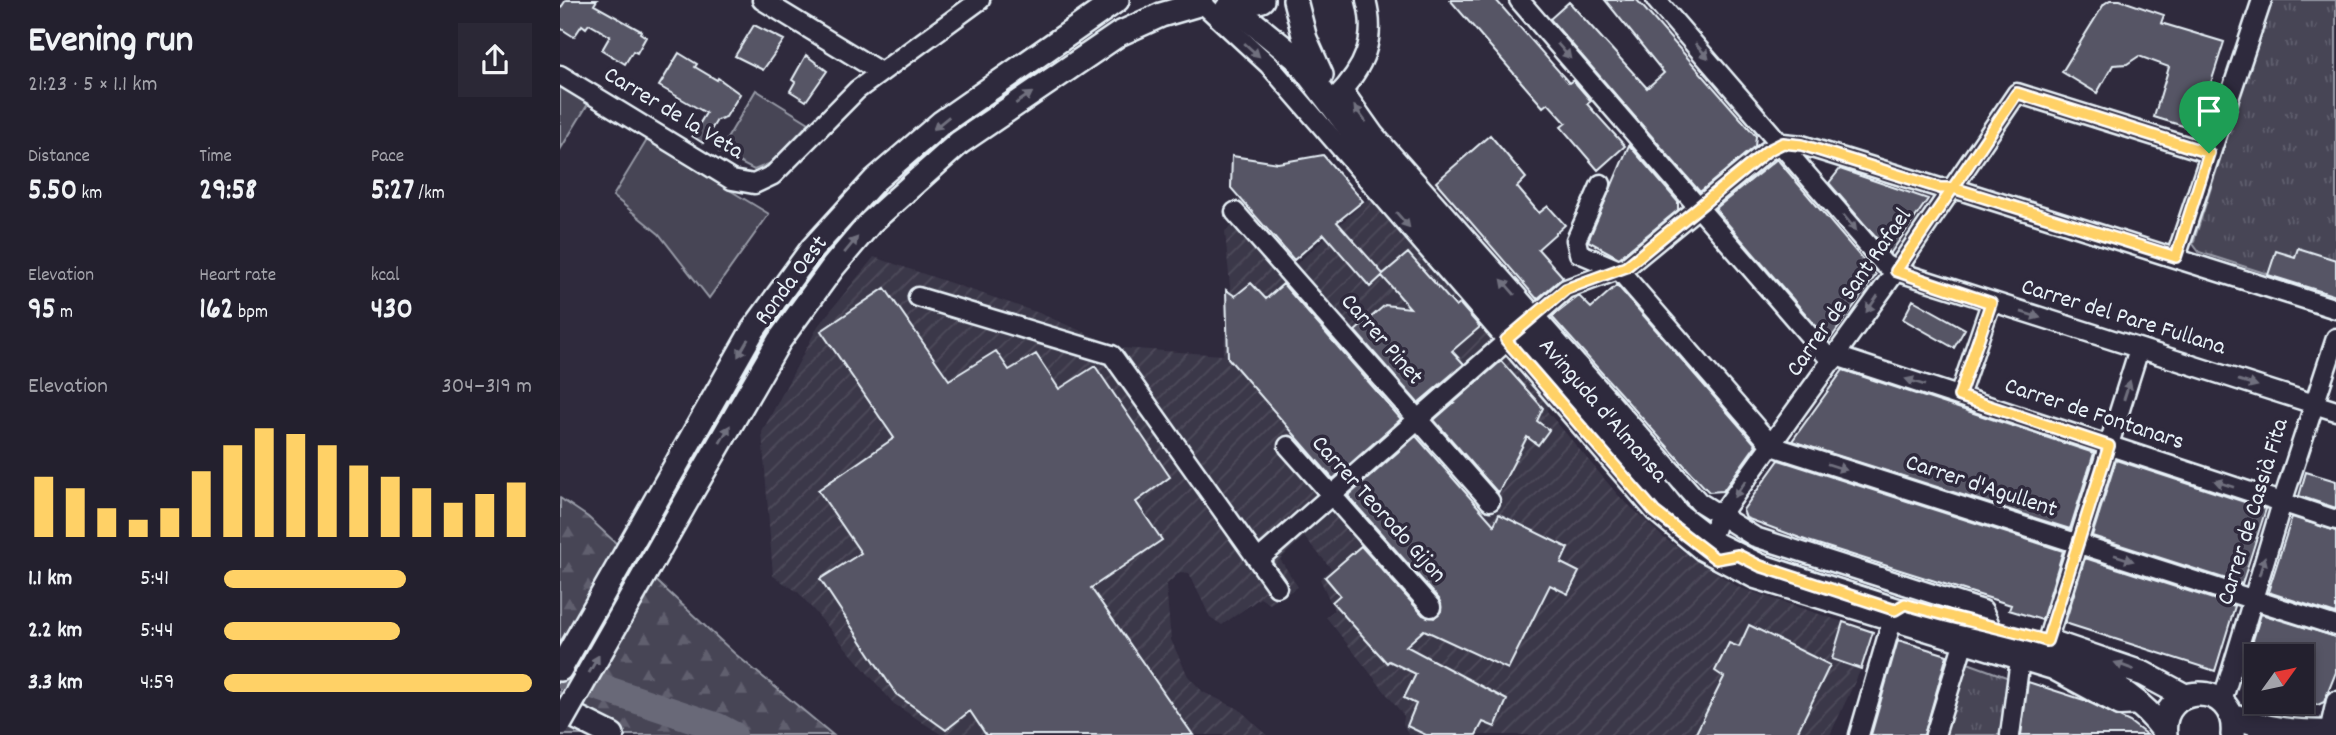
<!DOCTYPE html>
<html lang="en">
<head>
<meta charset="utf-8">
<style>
  :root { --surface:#23202e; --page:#2b2836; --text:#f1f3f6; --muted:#a3a3aa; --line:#403e4a; --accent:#ffd166 }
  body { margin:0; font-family:Dekko,sans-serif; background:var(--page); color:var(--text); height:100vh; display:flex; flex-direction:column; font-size:26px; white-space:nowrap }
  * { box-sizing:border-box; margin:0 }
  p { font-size:23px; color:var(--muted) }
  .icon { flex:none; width:38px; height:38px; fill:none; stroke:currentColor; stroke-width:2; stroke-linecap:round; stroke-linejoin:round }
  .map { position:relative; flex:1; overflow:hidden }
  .sheet { display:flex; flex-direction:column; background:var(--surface); width:560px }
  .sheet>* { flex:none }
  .needle { width:46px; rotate:57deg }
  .tools { position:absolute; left:1684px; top:644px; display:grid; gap:14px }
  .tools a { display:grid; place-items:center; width:70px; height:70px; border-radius:0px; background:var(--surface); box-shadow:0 4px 10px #0003,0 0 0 2px var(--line); font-size:35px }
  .pin { position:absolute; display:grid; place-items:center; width:60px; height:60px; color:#fff; margin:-72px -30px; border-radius:50% 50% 50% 0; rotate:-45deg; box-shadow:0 0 7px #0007 }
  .pin .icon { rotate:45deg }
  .round { display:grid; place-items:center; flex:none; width:74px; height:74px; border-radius:0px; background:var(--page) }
  .summary { display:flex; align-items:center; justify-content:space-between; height:119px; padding:0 28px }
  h1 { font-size:38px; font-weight:800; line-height:52px }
  .figures { display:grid; grid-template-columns:repeat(3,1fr); gap:10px; height:119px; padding:7px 28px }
  .figures div { display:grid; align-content:center }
  .figures b { font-size:30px; font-weight:800 }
  .figures small { font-size:19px; font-weight:400 }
  .figures p { font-size:19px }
  .chart { height:196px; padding:14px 28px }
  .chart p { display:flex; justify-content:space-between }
  .chart svg { width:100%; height:126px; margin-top:7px; stroke:var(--accent); stroke-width:6 }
  ul { padding:0 28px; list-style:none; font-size:23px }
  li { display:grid; grid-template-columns:112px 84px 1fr; align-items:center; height:52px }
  li i { height:18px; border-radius:9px; background:var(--accent) }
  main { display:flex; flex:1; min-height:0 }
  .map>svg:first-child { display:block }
  .industrial { fill:url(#industrial-furrows) }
  .grass { fill:#464455; stroke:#979aa6; stroke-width:2 }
  .forest { fill:url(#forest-firs); stroke:#979aa6; stroke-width:2 }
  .park { fill:url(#park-tufts); stroke:#979aa6; stroke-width:2 }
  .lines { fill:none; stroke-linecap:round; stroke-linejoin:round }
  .river { stroke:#696978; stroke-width:28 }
  .building { fill:#575565; stroke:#e8f1f8; stroke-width:2 }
  .street-casing { stroke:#e8f1f8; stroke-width:23 }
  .secondary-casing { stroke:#e8f1f8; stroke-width:28 }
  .street { stroke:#2f2a3d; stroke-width:18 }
  .secondary { stroke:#2f2a3d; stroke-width:23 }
  .secondary-bridge-casing { stroke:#e8f1f8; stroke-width:28; stroke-linecap:butt }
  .secondary-bridge { stroke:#2f2a3d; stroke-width:23 }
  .oneway { fill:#70707e }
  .route-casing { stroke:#fff; stroke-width:14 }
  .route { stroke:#ffd166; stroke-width:9 }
  .labels { text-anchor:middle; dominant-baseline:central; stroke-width:7; stroke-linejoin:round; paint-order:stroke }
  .street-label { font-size:24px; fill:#e8f1f8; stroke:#2f2a3d }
</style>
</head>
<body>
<main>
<section class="sheet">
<div class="summary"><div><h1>Evening run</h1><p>21:23 · 5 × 1.1 km</p></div><a class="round"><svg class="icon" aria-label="share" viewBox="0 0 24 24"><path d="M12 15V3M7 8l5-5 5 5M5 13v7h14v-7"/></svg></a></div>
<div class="figures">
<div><p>Distance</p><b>5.50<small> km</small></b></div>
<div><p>Time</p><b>29:58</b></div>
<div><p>Pace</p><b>5:27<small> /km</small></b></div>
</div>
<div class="figures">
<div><p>Elevation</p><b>95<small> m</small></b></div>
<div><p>Heart rate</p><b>162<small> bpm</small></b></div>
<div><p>kcal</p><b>430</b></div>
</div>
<div class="chart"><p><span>Elevation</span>304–319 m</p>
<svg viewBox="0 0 160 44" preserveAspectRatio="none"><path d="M5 44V23M15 44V27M25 44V34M35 44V38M45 44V34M55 44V21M65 44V12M75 44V6M85 44V8M95 44V12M105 44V19M115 44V23M125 44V27M135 44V32M145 44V29M155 44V25"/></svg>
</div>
<ul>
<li><b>1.1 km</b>5:41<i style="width:59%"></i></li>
<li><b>2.2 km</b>5:44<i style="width:57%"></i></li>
<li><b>3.3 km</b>4:59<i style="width:100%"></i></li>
</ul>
</section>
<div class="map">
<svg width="1776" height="735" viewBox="0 0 1776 735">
  <defs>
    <pattern id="industrial-furrows" width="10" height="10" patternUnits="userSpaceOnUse" patternTransform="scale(1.75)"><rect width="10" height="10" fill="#3b3749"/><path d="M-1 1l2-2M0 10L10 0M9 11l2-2" fill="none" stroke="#4e4b5b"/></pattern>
    <pattern id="forest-firs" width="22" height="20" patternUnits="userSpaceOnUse" patternTransform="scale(1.75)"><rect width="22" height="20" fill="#464455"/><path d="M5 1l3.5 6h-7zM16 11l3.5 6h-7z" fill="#615f6e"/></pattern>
    <pattern id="park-tufts" width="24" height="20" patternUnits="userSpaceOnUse" patternTransform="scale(1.75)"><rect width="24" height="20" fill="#464455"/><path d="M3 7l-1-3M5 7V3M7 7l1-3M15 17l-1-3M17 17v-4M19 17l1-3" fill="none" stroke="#615f6e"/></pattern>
  </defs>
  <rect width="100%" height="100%" fill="#2f2a3d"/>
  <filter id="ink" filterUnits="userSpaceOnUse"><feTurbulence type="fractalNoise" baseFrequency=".0143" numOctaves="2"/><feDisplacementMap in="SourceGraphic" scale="14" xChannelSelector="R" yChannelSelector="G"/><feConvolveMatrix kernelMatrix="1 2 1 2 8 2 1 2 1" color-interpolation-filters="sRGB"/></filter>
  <g filter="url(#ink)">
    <!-- industrial -->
    <path class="industrial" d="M 811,196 L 988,405 L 987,411 L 1058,495 L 1104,538 L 1178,587 L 1283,622 L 1272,659 L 1301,669 L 1270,735 L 849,735 L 843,724 L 844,716 L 766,617 L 774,610 L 760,579 L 771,568 L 744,537 L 720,559 L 738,587 L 710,604 L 700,598 L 662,625 L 650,617 L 629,573 L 620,572 L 606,585 L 611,640 L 628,676 L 643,692 L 679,709 L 707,735 L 382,735 L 334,704 L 238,592 L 213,576 L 202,432 L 258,326 L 314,257 L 479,313 L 561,348 L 663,355 L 670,287 L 665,231 L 687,215 L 732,268 Z"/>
    <!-- grass -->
    <path class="grass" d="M 0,87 L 28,104 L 0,150 Z
      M 196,90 L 249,123 L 211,163 L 194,170 L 159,152 Z
      M 87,140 L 209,214 L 149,298 L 99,234 L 53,196 Z"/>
    <!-- forest -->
    <path class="forest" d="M 0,498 L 28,517 L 174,653 L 273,735 L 0,735 Z"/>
    <!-- park -->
    <path class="park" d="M 1711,0 L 1776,0 L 1776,296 L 1639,252 L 1633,244 Z
      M 1405,662 L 1449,678 L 1443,735 L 1383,735 Z"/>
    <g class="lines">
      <!-- river -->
      <path class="river" d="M 0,674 L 158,727 L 173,735"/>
    </g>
    <!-- building -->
    <path class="building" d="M 6,0 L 37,0 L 34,5 L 81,31 L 80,33 L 86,37 L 77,53 L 73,51 L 65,64 L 42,50 L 50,36 L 29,24 L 26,28 L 22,25 L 14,37 L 0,28 L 0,9 Z
      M 890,0 L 936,0 L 1009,83 L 1013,80 L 1031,101 L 1027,104 L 1065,146 L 1038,170 L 1001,127 L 1006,123 L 988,103 L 983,107 Z
      M 1045,0 L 1077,0 L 1196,136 L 1195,146 L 1140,192 L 990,19 L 1009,2 L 1087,88 L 1104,73 Z
      M 1550,0 L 1560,0 L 1604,15 L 1601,23 L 1664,42 L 1636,130 L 1594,117 L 1609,67 L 1579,56 L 1567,64 L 1553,65 L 1537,93 L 1502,72 L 1544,4 Z
      M 194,25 L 224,40 L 203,70 L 175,56 Z
      M 119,53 L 137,64 L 135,67 L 157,80 L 158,78 L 180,94 L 166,117 L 157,120 L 143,143 L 132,136 L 146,113 L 99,86 Z
      M 246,55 L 267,71 L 246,101 L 230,91 L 235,82 L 232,80 Z
      M 930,135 L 966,178 L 957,187 L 979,213 L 988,206 L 1005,225 L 978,249 L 1003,277 L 977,299 L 876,182 Z
      M 1069,145 L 1118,202 L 1118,210 L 1059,258 L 1028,241 Z
      M 763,155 L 803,201 L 777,222 L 823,274 L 848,253 L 896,307 L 900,304 L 920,327 L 892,351 L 904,364 L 858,403 L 795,331 L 825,305 L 850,308 L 822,276 L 810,287 L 764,234 L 734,260 L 671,188 L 672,156 L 718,163 Z
      M 1217,159 L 1316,275 L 1269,341 L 1155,209 Z
      M 1280,169 L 1368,199 L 1330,254 L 1269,183 Z
      M 1738,248 L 1776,260 L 1776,296 L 1708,275 L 1716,251 L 1735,257 Z
      M 691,283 L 706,299 L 723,284 L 841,419 L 773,479 L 668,358 L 666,290 L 675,296 Z
      M 1057,285 L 1196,445 L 1163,491 L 1149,492 L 1131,473 L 992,317 L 1019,296 L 1031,308 Z
      M 325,288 L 389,380 L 436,351 L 449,370 L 476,354 L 499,389 L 535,366 L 610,477 L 576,502 L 602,540 L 531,588 L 633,735 L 426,735 L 410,711 L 386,730 L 336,694 L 260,579 L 301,553 L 258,490 L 334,438 L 261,331 Z
      M 1353,300 L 1405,329 L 1394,348 L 1343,319 Z
      M 941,361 L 983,408 L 977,421 L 989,430 L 978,445 L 967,437 L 938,493 L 874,420 Z
      M 1283,370 L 1534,453 L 1510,529 L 1232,441 Z
      M 856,436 L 934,525 L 939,514 L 1008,548 L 1001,563 L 1019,572 L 1008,594 L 990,585 L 948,669 L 864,630 L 846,646 L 947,700 L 935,727 L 923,722 L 916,735 L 866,735 L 847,726 L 856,704 L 844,698 L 856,674 L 829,661 L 827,663 L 772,602 L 780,595 L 765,577 L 801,546 L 863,615 L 874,618 L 881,611 L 879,599 L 788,496 Z
      M 1219,460 L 1503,551 L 1482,620 L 1449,610 L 1451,605 L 1248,541 L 1186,518 L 1183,510 Z
      M 1556,460 L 1706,509 L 1682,584 L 1532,536 Z
      M 1746,472 L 1776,481 L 1776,508 L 1739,496 Z
      M 1732,517 L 1776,531 L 1776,614 L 1708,592 Z
      M 1525,558 L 1675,606 L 1655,671 L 1505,623 Z
      M 1701,614 L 1776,637 L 1776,672 L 1764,702 L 1758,705 L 1741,700 L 1741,656 L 1696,656 L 1696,684 L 1681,679 Z
      M 1283,622 L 1313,632 L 1301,669 L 1272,659 Z
      M 1189,625 L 1270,665 L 1236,735 L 1135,735 L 1164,677 L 1155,671 L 1169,643 L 1179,647 Z
      M 1338,640 L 1387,655 L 1364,735 L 1311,735 Z
      M 1468,682 L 1524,700 L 1570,722 L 1587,735 L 1461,735 Z"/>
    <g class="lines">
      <defs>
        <path id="street" d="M 202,0 L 320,72
          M 959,0 L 1272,362
          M 1096,0 L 1324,264 L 1336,271 L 1776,411
          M 642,3 L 709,65 L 1095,512 L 1142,551 L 1195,579 L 1493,670 L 1560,706 L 1582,705
          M 0,75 L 172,180 L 194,184 L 213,175 L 297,90 L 420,0
          M 783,90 L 814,134 L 1139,502 L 1195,537 L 1423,610 L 1429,623
          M 776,97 C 804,68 817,40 806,0
          M 1041,184 L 1016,240 L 1019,253 L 1059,270 L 1212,446 L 1776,626
          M 675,212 L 930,501
          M 1616,257 L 1702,0
          M 358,297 L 552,355 L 717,587
          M 1276,356 L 1776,520
          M 1399,396 L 1431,303
          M 728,446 L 871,607
          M 1155,528 L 1156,521 L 1336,271 L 1457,93 L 1649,153
          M 699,559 L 1006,289 L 1066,267 L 1207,151 L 1223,143 L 1242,145 L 1380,188 L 1393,188 L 1776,309
          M 1487,641 L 1579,349
          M 1662,702 L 1722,503 L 1776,338
          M 1769,732 L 1776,701
          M 1299,735 L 1334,614
          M 1375,735 L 1403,644
          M 1450,735 L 1461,652"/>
        <path id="secondary" d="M 735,0 L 745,39 L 761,75
          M 667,9 L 702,0
          M 676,9 L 736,58 L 808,152 L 1068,452 L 1117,514 L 1157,545 L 1200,566 L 1522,670 C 1555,685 1582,701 1604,731
          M 131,493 L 219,341 L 273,267 L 311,222 L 399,143 L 559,34 L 601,15 L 642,3
          M 1496,644 L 1584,674 L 1625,696
          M 0,669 L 193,330 L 252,249 L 315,180 L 381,123 L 557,0
          M 0,709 L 52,735
          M 1671,714 C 1706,731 1738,733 1776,732
          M 1605,735 C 1598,682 1678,679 1673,735"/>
      </defs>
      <!-- street casing -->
      <use href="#street" class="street-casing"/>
      <!-- secondary casing -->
      <use href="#secondary" class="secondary-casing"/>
      <!-- street -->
      <use href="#street" class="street"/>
      <!-- secondary -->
      <use href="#secondary" class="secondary"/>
      <defs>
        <path id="secondary-bridge" d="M 0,723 L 131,493"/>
      </defs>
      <!-- secondary-bridge casing -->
      <use href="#secondary-bridge" class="secondary-bridge-casing"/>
      <!-- secondary-bridge -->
      <use href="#secondary-bridge" class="secondary-bridge"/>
    </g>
    <!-- one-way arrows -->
    <defs><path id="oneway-solid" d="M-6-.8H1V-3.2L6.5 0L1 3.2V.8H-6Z" transform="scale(1.75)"/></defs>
    <g class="oneway">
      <use href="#oneway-solid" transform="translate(692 50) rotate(42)"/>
      <use href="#oneway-solid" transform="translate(1004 51) rotate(49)"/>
      <use href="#oneway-solid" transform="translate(1142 51) rotate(48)"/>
      <use href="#oneway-solid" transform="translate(464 98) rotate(-34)"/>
      <use href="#oneway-solid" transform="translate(800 114) rotate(-126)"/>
      <use href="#oneway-solid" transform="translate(381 123) rotate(141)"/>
      <use href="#oneway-solid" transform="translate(843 220) rotate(49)"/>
      <use href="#oneway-solid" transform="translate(1290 223) rotate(50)"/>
      <use href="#oneway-solid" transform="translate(291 245) rotate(-50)"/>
      <use href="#oneway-solid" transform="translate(948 287) rotate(-131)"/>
      <use href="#oneway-solid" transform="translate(1312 304) rotate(125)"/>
      <use href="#oneway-solid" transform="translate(1471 315) rotate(17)"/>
      <use href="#oneway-solid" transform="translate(183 348) rotate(120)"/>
      <use href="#oneway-solid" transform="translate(1355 382) rotate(-162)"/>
      <use href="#oneway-solid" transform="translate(1688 383) rotate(17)"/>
      <use href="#oneway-solid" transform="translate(1567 390) rotate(-72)"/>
      <use href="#oneway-solid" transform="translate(165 434) rotate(-60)"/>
      <use href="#oneway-solid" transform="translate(1277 467) rotate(18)"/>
      <use href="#oneway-solid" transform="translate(1664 484) rotate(-162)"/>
      <use href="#oneway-solid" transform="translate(1180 489) rotate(126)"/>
      <use href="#oneway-solid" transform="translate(1564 558) rotate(18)"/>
      <use href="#oneway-solid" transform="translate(1702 566) rotate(-73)"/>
      <use href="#oneway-solid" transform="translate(34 664) rotate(-61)"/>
      <use href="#oneway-solid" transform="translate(1564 666) rotate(-160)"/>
    </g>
  </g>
  <g class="lines" filter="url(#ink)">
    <defs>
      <path id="route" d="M 1649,153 L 1457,93 L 1393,188 L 1380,188 L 1242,145 L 1223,143 L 1207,151 L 1066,267 L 1006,289 L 946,340 L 1095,512 L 1156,559 L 1178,555 L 1200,566 L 1335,610 L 1345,604 C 1393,619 1438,626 1487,641 L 1549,446 L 1399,396 L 1431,303 L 1336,271 L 1393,188 L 1616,257 L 1649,153"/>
    </defs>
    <!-- route casing -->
    <use href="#route" class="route-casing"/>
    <!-- route -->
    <use href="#route" class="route"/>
  </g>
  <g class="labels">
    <!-- street labels -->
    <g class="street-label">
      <text transform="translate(113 114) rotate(31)">Carrer de la Veta</text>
      <text transform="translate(232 281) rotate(-53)">Ronda Oest</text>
      <text transform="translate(1290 293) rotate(-55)">Carrer de Sant Rafael</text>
      <text transform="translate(1563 318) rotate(17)">Carrer del Pare Fullana</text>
      <text transform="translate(821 340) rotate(49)">Carrer Pinet</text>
      <text transform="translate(1042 411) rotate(49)">Avinguda d'Almansa</text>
      <text transform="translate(1534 415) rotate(18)">Carrer de Fontanars</text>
      <text transform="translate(1421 487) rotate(18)">Carrer d'Agullent</text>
      <text transform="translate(818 510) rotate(48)">Carrer Teorodo Gijon</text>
      <text transform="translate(1694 512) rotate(-73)">Carrer de Cassià Fita</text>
    </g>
  </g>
</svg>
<div class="tools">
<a><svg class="needle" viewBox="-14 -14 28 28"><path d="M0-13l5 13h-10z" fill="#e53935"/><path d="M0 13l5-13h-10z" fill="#a3a3aa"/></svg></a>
</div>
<div class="pin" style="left:1649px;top:153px;background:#1e9e55"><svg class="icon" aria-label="arrive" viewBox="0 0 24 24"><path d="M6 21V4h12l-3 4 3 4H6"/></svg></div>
</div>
</main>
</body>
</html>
